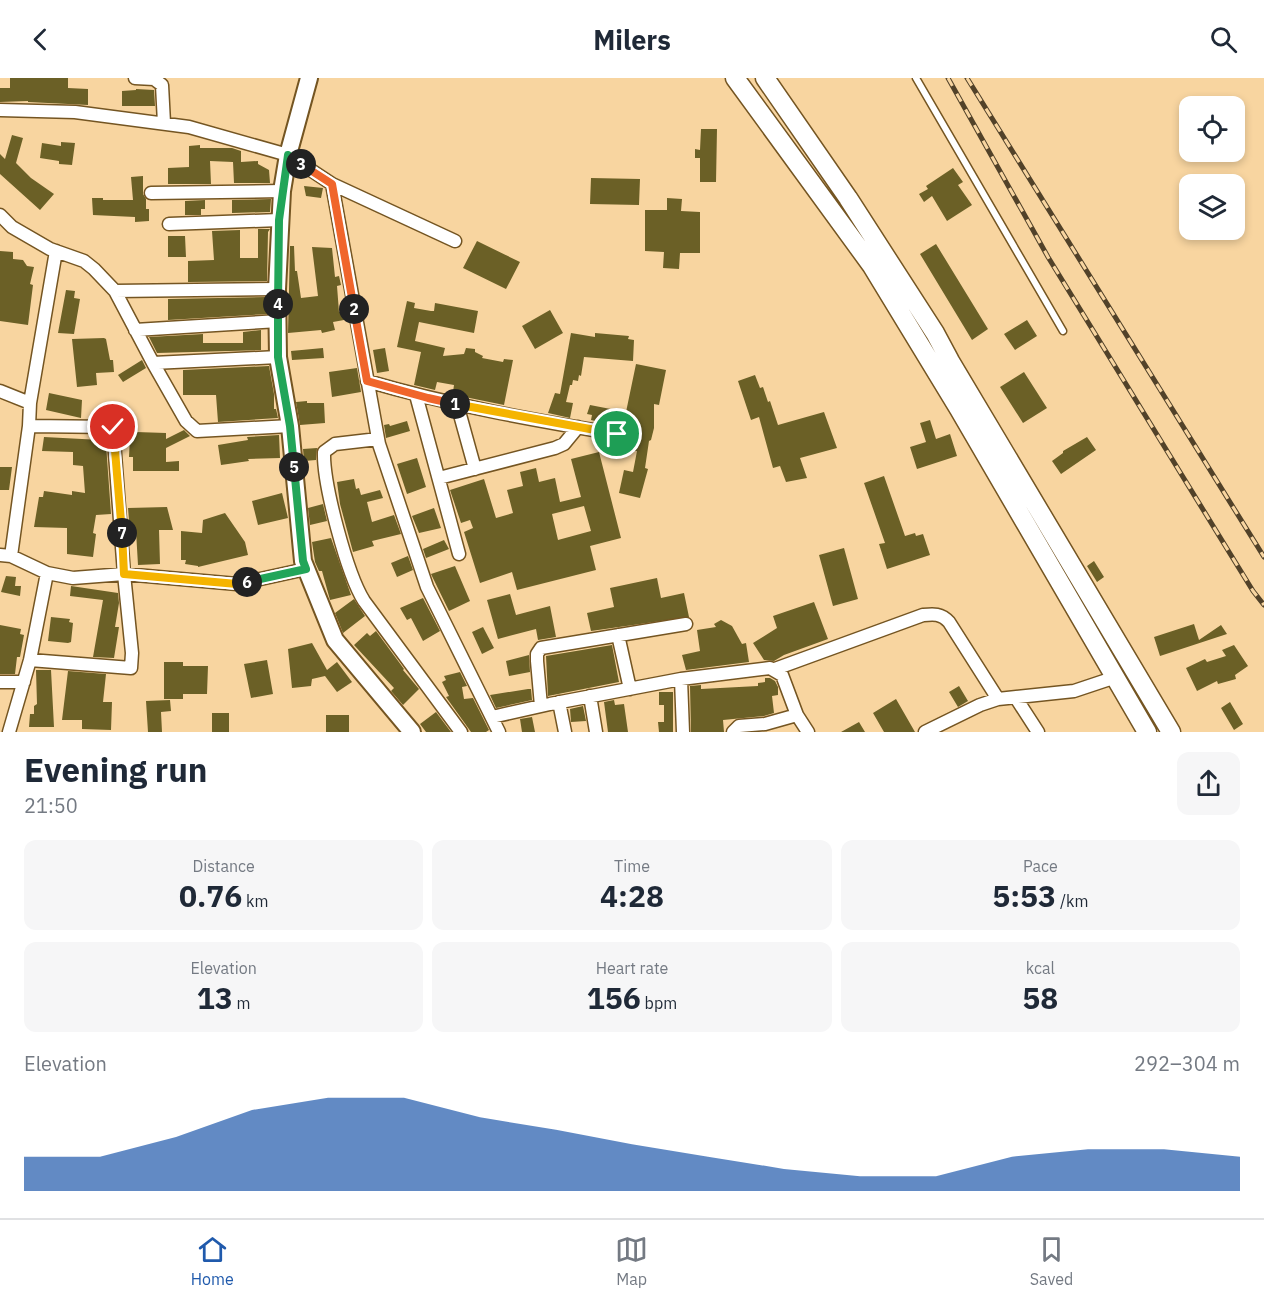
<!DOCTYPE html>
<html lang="en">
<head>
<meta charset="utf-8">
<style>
  :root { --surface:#fff; --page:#f6f6f7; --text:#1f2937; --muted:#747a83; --line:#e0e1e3; --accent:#205aac }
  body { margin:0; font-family:"IBM Plex Sans",sans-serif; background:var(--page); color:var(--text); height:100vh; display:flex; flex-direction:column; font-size:22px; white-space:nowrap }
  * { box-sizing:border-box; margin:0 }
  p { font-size:20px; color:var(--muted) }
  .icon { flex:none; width:33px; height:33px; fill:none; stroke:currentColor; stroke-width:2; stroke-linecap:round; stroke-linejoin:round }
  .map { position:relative; height:654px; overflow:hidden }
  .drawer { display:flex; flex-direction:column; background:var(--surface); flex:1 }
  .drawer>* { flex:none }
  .controls { position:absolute; left:1179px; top:18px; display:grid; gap:12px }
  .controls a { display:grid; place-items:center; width:66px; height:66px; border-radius:12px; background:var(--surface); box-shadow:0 3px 9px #0003; font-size:30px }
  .pin { position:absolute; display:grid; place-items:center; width:51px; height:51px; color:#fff; margin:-26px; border:3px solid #fff; border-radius:50%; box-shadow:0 2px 6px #0007 }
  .km { position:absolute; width:30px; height:30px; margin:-15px; border-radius:50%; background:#222; color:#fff; font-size:16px; line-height:30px; text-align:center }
  .round { display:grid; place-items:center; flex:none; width:63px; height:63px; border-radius:12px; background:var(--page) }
  .headline { display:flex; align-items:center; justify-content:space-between; height:102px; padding:0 24px }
  h1 { font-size:33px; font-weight:700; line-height:45px }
  .figures { display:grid; grid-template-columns:repeat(3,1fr); gap:9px; height:102px; padding:6px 24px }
  .figures div { display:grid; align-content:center; border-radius:12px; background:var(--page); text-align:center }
  .figures b { font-size:30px; font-weight:700 }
  .figures small { font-size:16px; font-weight:400 }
  .figures p { font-size:16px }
  .chart { height:168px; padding:12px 24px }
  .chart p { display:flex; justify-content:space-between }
  .chart svg { width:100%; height:108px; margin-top:6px; fill:var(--accent); opacity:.7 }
  header { display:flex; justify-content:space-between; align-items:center; height:78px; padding:0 24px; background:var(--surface); font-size:27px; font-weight:700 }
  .tabs { display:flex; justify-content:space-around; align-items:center; height:84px; border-top:2px solid var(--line); background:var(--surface); font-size:16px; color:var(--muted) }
  .tabs a { display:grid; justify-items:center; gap:3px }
  .tabs .selected { color:var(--accent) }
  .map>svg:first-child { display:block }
  .building { fill:#6b6026; fill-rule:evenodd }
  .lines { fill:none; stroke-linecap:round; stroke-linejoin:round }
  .lane-casing { stroke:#745522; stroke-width:9 }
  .street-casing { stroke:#745522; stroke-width:15 }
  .secondary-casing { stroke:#745522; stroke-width:20 }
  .primary-casing { stroke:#745522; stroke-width:21 }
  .lane { stroke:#fff; stroke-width:6 }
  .street { stroke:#fff; stroke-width:12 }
  .secondary { stroke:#fff; stroke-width:16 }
  .primary { stroke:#fff; stroke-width:18 }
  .rail-casing { stroke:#524229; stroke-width:5 }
  .rail { stroke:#f8d5a0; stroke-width:3; stroke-dasharray:9; stroke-linecap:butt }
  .split-1-casing { stroke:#fff; stroke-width:12 }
  .split-2-casing { stroke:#fff; stroke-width:12 }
  .split-3-casing { stroke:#fff; stroke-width:12 }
  .split-4-casing { stroke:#fff; stroke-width:12 }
  .split-5-casing { stroke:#fff; stroke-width:12 }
  .split-6-casing { stroke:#fff; stroke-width:12 }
  .split-7-casing { stroke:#fff; stroke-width:12 }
  .split-8-casing { stroke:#fff; stroke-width:12 }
  .split-1 { stroke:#f5b400; stroke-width:8 }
  .split-2 { stroke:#f0652b; stroke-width:8 }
  .split-3 { stroke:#f0652b; stroke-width:8 }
  .split-4 { stroke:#22a559; stroke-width:8 }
  .split-5 { stroke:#22a559; stroke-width:8 }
  .split-6 { stroke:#22a559; stroke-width:8 }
  .split-7 { stroke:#f5b400; stroke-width:8 }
  .split-8 { stroke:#f5b400; stroke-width:8 }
</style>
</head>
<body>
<header><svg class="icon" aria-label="back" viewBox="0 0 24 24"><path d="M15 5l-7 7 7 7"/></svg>Milers<svg class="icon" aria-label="search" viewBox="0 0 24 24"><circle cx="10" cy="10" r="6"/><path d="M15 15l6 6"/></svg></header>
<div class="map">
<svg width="1264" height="654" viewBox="0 0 1264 654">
  <rect width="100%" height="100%" fill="#f8d5a0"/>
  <!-- building -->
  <path class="building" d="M 10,0 L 68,0 L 68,10 L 88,11 L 88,27 L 28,24 L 28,23 L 0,24 L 0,10 L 10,10 Z
    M 136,11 L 154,12 L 155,28 L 122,28 L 122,13 L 136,12 Z
    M 701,51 L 717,51 L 716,104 L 700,104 L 700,80 L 695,80 L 695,71 L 700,72 Z
    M 12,57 L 23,60 L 16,85 L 31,100 L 54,116 L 40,132 L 0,96 L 0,76 L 5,81 Z
    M 61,64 L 75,65 L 72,87 L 59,86 L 59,83 L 40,80 L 42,65 L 61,68 Z
    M 200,67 L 200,70 L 232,70 L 241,73 L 241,84 L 258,83 L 258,86 L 269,92 L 270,105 L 234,105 L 233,84 L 210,83 L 211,106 L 168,106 L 168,90 L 189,89 L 189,68 Z
    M 953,90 L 963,104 L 958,107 L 972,127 L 947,143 L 932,118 L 924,124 L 919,116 L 928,111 L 926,108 Z
    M 143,98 L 143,116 L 146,121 L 146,131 L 149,131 L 149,143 L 135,144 L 135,139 L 93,137 L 92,120 L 103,120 L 103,122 L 133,122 L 131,99 Z
    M 591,100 L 640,101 L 639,127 L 590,126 Z
    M 304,108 L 323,110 L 321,120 L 306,118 Z
    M 667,120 L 682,121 L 681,133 L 700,134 L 700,175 L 680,175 L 679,191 L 663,190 L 664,174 L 645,173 L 645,132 L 667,132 Z
    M 271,121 L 270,134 L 232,135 L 232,122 Z
    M 205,122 L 205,131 L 201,131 L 201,137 L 185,137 L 185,123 Z
    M 258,151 L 270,151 L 268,154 L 267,203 L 188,204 L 188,183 L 214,182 L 212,153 L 240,152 L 240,180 L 258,180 Z
    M 168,158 L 185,158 L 186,179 L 168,179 Z
    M 477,163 L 520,184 L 506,211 L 463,190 Z
    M 936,166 L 988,251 L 972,262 L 920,176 Z
    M 290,168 L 294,168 L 295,193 L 297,193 L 301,220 L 318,218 L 312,169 L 332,170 L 335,199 L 339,198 L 341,207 L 337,208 L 339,234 L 342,233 L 344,242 L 333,244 L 335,252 L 322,255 L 321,252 L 288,255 Z
    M 0,173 L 13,174 L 13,181 L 23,182 L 27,188 L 34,189 L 30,206 L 33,207 L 28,247 L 0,243 Z
    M 66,212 L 75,213 L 74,220 L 80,221 L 74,256 L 58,255 Z
    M 266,219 L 267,236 L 168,242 L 168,221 Z
    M 407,223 L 415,225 L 414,230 L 431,233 L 434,233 L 435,225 L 478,233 L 474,255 L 419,244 L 415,263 L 445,270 L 443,278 L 464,276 L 466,270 L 475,271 L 475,274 L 483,278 L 482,280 L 503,284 L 504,281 L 513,282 L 504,327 L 455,317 L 453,314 L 454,307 L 437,304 L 435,312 L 414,307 L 421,274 L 397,269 Z
    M 550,232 L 563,255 L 535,271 L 522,248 Z
    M 1027,242 L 1037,258 L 1015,272 L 1004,256 Z
    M 261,252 L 261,272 L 157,275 L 149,259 L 203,256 L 203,265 L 243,265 L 243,254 Z
    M 571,255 L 595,259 L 595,255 L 629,258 L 628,261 L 634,262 L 633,283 L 584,279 L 581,298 L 579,297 L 578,303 L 573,302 L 572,307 L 570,307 L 566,324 L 573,325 L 570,340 L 548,335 L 555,315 L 560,316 Z
    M 104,260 L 106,261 L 110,282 L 113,282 L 114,294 L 96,295 L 97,307 L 77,309 L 72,261 Z
    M 323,270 L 324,280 L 292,282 L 291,273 Z
    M 385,270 L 389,293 L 377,295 L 373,272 Z
    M 142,282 L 146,290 L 123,304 L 118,297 Z
    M 636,286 L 666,292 L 659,327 L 654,326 L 654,350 L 651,362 L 649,363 L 645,390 L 648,391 L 640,420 L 619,415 L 624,392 L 633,394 L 637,373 L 627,372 L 630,351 L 591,342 L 592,337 L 587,336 L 590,327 L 626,334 Z
    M 269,288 L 274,316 L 274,331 L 276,331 L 278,340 L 218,344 L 216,317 L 183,317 L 183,292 Z
    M 357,290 L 361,314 L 332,319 L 329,294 Z
    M 1024,294 L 1047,330 L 1023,345 L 1000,309 Z
    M 755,297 L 760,310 L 763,309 L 768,324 L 770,323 L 778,347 L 824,334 L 837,370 L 800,380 L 807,400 L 786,404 L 780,388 L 773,390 L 759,339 L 751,342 L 738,303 Z
    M 49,315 L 82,322 L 81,340 L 46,332 Z
    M 307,323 L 307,325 L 324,325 L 325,345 L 300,347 L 296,324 Z
    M 930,342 L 936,361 L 950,356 L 957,378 L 917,391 L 910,369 L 926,364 L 920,345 Z
    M 407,343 L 410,353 L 386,360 L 384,347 L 389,346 L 390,348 Z
    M 184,352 L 190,358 L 166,370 L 166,384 L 179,383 L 179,393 L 133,393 L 133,379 L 129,379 L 130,356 L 136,356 L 136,354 L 166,355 L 166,361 Z
    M 279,357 L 280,380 L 248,381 L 249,383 L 221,387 L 218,367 L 248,362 L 247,359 Z
    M 44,359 L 101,362 L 101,366 L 106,366 L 111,436 L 96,437 L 93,455 L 96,456 L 93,479 L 67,476 L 67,450 L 34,449 L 39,419 L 43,419 L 44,413 L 72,417 L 72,413 L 85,415 L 83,388 L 73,387 L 73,374 L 42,373 Z
    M 1087,359 L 1096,372 L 1061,396 L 1052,383 L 1063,375 L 1063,373 Z
    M 317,370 L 316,382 L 304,383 L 303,371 Z
    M 599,374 L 621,460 L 590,468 L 596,492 L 517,512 L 512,494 L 480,505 L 464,454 L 473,450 L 470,442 L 461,445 L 450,412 L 484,401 L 496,440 L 513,435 L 507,412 L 523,408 L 520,394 L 536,390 L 539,404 L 555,400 L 560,424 L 581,419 L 571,381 ZM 584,428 L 591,453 L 558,462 L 552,436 Z
    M 417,380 L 426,409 L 407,416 L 397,386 Z
    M 0,389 L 12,389 L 9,412 L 0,412 Z
    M 884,398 L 905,458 L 915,455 L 916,458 L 923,456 L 930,477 L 887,491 L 879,466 L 885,465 L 864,405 Z
    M 354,401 L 356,411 L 359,410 L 361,417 L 380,412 L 383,420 L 367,424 L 372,444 L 394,437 L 401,456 L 372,463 L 374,468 L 353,474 L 340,426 L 337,404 Z
    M 282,415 L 288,440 L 258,447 L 252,423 Z
    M 323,426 L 327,443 L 310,447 L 308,430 Z
    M 167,429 L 173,452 L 159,452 L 160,486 L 138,487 L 136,453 L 130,454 L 128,430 Z
    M 434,430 L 441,450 L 419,455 L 412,438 Z
    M 225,435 L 245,464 L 248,477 L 198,489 L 198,488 L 185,486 L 186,482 L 181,482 L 181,453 L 202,455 L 203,442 Z
    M 331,460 L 351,517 L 330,522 L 322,493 L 319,493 L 315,484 L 312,464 Z
    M 444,462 L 449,471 L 426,480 L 423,471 Z
    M 844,470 L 858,521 L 833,528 L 819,477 Z
    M 408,478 L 413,492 L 397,499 L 391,485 Z
    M 1094,483 L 1104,499 L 1097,504 L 1087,488 Z
    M 455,488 L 470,523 L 449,533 L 431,496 Z
    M 6,498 L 16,499 L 15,508 L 21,508 L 20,518 L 1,514 Z
    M 657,500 L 661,520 L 684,515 L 689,539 L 591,553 L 587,535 L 614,529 L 610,510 Z
    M 71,508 L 118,515 L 119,525 L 115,549 L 119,549 L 114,580 L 93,579 L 103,522 L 70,518 Z
    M 510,516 L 516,537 L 550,528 L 556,559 L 538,562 L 536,551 L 498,561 L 487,522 Z
    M 423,520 L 440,553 L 423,563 L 411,540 L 407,542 L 400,530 Z
    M 354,521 L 365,538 L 343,555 L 335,535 Z
    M 814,524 L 828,561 L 784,577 L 774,583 L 764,582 L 753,565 L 777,550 L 773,538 Z
    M 51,539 L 70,541 L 69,544 L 73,545 L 71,564 L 68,565 L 48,563 Z
    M 721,542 L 732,548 L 742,566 L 746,565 L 749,584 L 686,592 L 682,577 L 700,573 L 697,552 L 716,549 L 714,546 Z
    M 1194,546 L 1199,562 L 1221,547 L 1227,556 L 1160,578 L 1154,559 Z
    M 0,547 L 21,551 L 20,556 L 24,557 L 20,579 L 17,579 L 15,596 L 0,596 Z
    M 483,549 L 494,570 L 482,576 L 472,554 Z
    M 376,553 L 404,591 L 403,592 L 419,611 L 403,627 L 391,613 L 394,610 L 354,567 L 367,555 L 370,558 Z
    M 312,565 L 327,592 L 337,584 L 352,604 L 337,614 L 325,598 L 312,601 L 311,608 L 292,610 L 288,571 Z
    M 612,567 L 619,604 L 548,618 L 546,578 Z
    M 1234,567 L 1248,588 L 1235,597 L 1236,601 L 1218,606 L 1217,603 L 1197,613 L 1186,590 L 1205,581 L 1207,584 L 1226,578 L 1222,572 Z
    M 529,577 L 530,594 L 509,598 L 506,583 Z
    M 267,582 L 273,616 L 251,620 L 244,586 Z
    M 164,584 L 183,584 L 183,588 L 208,588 L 207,616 L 183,616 L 183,621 L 164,621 Z
    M 36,592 L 51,592 L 54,649 L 29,649 L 30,636 L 34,636 L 34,628 L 37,626 Z
    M 68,593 L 106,596 L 103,624 L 112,624 L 111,652 L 82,651 L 82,642 L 62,642 Z
    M 460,594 L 467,608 L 462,609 L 464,621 L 473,620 L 489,652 L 486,654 L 471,654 L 446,619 L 449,618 L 442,604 L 446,602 L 444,598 Z
    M 765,600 L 770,600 L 775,603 L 778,609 L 778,617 L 772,618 L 774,635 L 764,638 L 723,642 L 724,654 L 691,654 L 690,608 L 701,607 L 701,611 L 758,608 L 758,605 L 765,604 Z
    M 959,608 L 968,623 L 958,629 L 949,614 Z
    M 528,611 L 531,611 L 532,622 L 496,630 L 490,617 Z
    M 659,614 L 673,614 L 673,654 L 659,654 L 658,644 L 664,644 L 664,627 L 659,627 Z
    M 896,621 L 915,654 L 884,654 L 873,635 Z
    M 170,622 L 171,633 L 161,634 L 162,654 L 148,654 L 146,623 Z
    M 614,622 L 615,627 L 624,626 L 628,654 L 608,654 L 604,624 Z
    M 1230,624 L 1243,646 L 1234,652 L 1221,630 Z
    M 583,628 L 586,643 L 571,644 L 570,631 Z
    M 436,634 L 451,654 L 426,654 L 420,646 Z
    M 212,635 L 229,635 L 229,654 L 212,654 Z
    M 326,637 L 349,637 L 349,654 L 326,654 Z
    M 532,639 L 535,654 L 522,654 L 520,641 Z
    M 859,644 L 865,654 L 841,654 Z"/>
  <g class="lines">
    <defs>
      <path id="lane" d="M 916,0 L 1063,253"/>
      <path id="street" d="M 135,0 L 154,1 L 162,7 L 164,45
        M 0,32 L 75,34 L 189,49 L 288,77 L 332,106 L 455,163
        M 332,106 L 379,366 L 427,509 L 499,654
        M 151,115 L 282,113
        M 0,137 L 12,149 L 50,171 L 84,183 L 94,191 L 115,213 L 153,285 L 186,343 L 197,353 L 290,348
        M 169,146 L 279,142
        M 115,213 L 277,211
        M 135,252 L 279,243
        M 153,285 L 278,279
        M 367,303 C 449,327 533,342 617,356
        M 0,313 L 30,325 L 29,348 L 11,478
        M 416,317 L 459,476
        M 30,325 L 56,173
        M 457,326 L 475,391
        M 29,348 L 113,349 L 124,496 L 132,575 L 131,590 L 30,582
        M 378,361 L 335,366 L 324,374 C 323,406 347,496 364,523 L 461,654
        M 439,400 L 555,370 L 564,366 L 578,349
        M 0,477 L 11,478 L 47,495 L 73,500 L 124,496 L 237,506 L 306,491
        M 618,557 L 630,611
        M 775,591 L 923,537 C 933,536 941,535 949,544 L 998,621
        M 681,601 L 683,654
        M 0,604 L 24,604
        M 590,618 L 596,654
        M 1016,620 L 1038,654
        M 559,624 L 565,654
        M 541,628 L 537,583 L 537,576 L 541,570 L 686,546
        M 492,639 L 550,626 L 681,601 L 770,590 L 782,597 L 797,637 L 808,654
        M 9,654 L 30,582 L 47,495
        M 733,654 L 739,648 L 765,646 L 797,637
        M 925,654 L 980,627 L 998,621 L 1074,613 L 1116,599"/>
      <path id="secondary" d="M 309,0 L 288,77 L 282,113 L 277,211 L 278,279 L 290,348 L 303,483 L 335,562 L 412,654"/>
      <path id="primary" d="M 735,0 L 872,188 L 959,331 L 1147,654
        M 765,0 L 848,120 L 935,255 L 950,283 L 1171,654"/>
    </defs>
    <!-- lane casing -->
    <use href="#lane" class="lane-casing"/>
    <!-- street casing -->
    <use href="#street" class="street-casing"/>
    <!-- secondary casing -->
    <use href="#secondary" class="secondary-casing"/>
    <!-- primary casing -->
    <use href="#primary" class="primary-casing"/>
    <!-- lane -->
    <use href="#lane" class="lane"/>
    <!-- street -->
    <use href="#street" class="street"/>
    <!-- secondary -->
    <use href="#secondary" class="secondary"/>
    <!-- primary -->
    <use href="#primary" class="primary"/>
    <defs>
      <path id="rail" d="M 948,0 L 1048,179 L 1253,513 L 1264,527
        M 967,0 L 1264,479"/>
    </defs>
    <!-- rail casing -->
    <use href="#rail" class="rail-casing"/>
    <!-- rail -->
    <use href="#rail" class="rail"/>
  </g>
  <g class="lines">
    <defs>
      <path id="split-1" d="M 455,326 L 617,356"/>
      <path id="split-2" d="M 354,231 L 367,303 L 428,320 L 455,326"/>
      <path id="split-3" d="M 301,86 L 332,106 L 354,231"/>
      <path id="split-4" d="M 278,226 L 279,142 L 288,77 L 301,86"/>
      <path id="split-5" d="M 278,226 L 278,279 L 290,348 L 294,389"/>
      <path id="split-6" d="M 247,504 L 306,491 L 303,483 L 294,389"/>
      <path id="split-7" d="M 122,455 L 124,496 L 237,506 L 247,504"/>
      <path id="split-8" d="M 113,349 L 122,455"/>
    </defs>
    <!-- split-1 casing -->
    <use href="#split-1" class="split-1-casing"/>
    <!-- split-2 casing -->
    <use href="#split-2" class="split-2-casing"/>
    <!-- split-3 casing -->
    <use href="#split-3" class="split-3-casing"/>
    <!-- split-4 casing -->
    <use href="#split-4" class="split-4-casing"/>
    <!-- split-5 casing -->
    <use href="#split-5" class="split-5-casing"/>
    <!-- split-6 casing -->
    <use href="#split-6" class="split-6-casing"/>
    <!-- split-7 casing -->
    <use href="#split-7" class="split-7-casing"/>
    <!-- split-8 casing -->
    <use href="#split-8" class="split-8-casing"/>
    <!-- split-1 -->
    <use href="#split-1" class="split-1"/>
    <!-- split-2 -->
    <use href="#split-2" class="split-2"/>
    <!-- split-3 -->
    <use href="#split-3" class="split-3"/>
    <!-- split-4 -->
    <use href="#split-4" class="split-4"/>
    <!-- split-5 -->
    <use href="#split-5" class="split-5"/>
    <!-- split-6 -->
    <use href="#split-6" class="split-6"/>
    <!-- split-7 -->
    <use href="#split-7" class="split-7"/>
    <!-- split-8 -->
    <use href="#split-8" class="split-8"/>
  </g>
</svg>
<div class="controls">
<a><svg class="icon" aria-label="locate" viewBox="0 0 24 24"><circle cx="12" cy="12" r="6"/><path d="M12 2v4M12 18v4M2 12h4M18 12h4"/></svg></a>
<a><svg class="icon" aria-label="layers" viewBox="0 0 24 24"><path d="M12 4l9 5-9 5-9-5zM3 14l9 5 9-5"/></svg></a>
</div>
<div class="pin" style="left:617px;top:356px;background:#1e9e55"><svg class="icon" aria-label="arrive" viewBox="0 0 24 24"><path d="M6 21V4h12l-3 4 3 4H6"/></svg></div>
<div class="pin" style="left:113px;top:349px;background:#d93025"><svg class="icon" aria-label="check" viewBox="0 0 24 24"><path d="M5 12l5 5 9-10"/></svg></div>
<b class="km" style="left:455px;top:326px">1</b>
<b class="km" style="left:354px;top:231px">2</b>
<b class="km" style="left:301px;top:86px">3</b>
<b class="km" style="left:278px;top:226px">4</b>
<b class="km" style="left:294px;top:389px">5</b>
<b class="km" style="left:247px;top:504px">6</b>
<b class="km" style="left:122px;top:455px">7</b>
</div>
<section class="drawer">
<div class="headline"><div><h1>Evening run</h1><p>21:50</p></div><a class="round"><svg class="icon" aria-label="share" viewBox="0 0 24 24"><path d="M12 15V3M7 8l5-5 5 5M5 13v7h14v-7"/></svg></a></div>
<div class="figures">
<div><p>Distance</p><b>0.76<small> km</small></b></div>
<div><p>Time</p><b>4:28</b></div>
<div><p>Pace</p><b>5:53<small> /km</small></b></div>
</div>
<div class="figures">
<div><p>Elevation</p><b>13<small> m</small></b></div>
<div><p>Heart rate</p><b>156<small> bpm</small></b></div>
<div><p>kcal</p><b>58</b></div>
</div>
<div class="chart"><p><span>Elevation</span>292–304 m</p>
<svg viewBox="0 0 160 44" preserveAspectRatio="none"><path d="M0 44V30L10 30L20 22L30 11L40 6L50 6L60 14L70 19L80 25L90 30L100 35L110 38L120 38L130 30L140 27L150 27L160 30V44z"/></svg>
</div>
</section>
<nav class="tabs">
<a class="selected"><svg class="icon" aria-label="home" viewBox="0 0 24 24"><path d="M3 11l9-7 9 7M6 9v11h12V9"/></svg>Home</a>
<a><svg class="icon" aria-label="map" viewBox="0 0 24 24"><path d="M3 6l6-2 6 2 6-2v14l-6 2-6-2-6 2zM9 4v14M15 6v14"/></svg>Map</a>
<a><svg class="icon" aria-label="saved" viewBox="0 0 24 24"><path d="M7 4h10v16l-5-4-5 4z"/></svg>Saved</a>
</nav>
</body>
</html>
